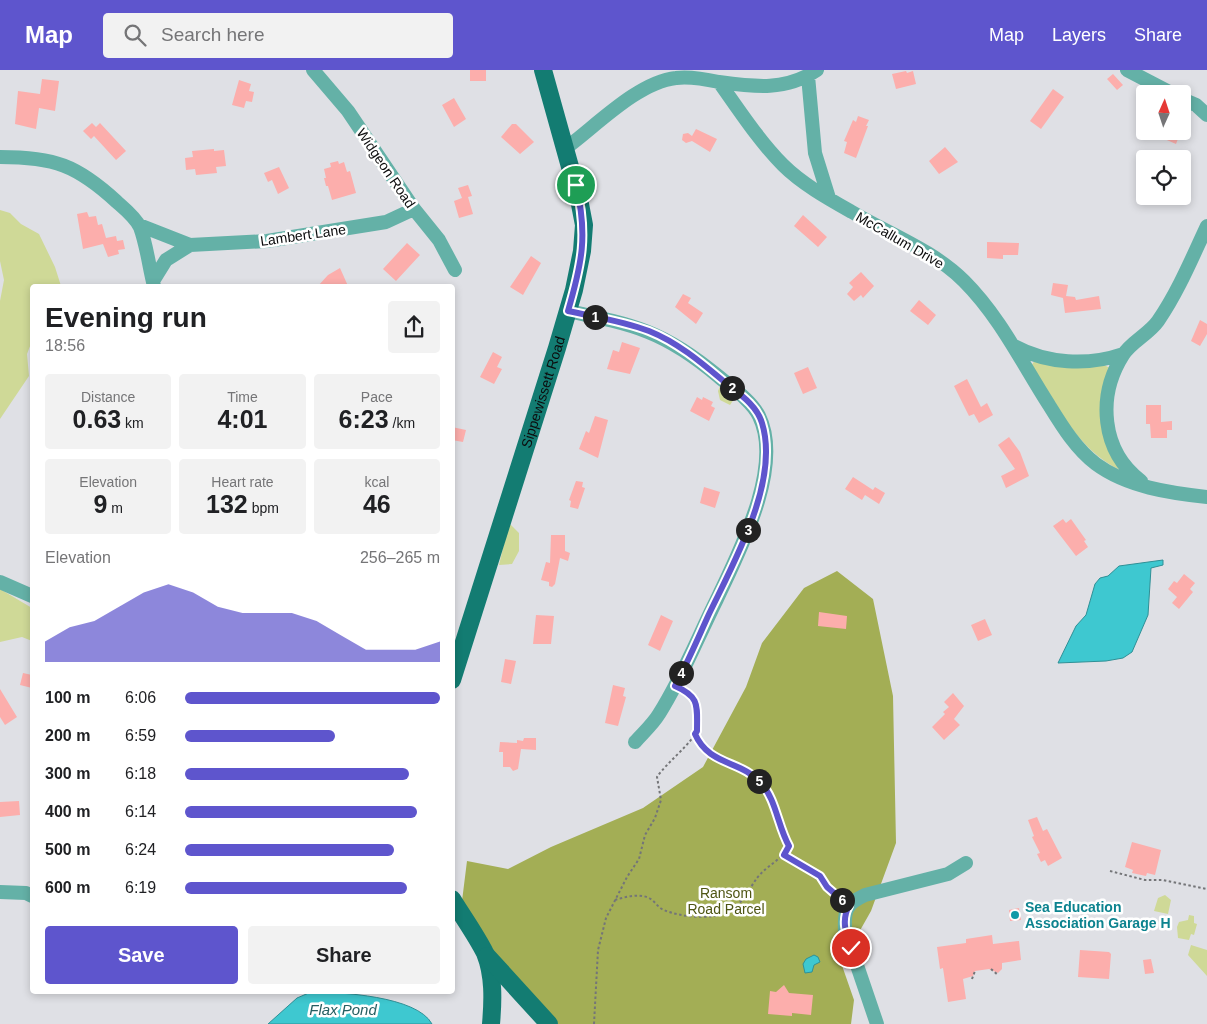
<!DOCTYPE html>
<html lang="en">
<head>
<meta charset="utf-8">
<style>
  :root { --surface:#fff; --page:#f2f2f2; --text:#202124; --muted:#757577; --accent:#5e55cd }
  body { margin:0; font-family:Helvetica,sans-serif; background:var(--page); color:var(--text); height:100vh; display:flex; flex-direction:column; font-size:19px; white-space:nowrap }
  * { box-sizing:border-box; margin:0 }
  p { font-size:16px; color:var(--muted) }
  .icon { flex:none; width:28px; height:28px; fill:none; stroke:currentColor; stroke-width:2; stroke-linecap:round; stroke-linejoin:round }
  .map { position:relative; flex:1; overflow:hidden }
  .side { position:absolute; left:30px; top:214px; width:425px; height:710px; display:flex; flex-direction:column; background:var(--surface); border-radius:5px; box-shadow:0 2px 8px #0003 }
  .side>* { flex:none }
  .needle { width:32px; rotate:3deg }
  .controls { position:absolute; left:1136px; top:15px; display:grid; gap:10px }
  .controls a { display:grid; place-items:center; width:55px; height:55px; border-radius:5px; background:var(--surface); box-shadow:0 2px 8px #0003; font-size:25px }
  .pin { position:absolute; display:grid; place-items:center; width:42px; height:42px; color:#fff; margin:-21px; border:2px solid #fff; border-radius:50%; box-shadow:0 1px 5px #0007 }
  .km { position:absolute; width:25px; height:25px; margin:-12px; border-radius:50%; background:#222; color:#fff; font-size:14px; line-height:25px; text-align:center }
  .round { display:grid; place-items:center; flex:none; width:52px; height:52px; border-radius:5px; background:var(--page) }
  .head { display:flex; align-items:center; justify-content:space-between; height:85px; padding:0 15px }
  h1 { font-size:28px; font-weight:700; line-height:38px }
  .stats { display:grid; grid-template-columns:repeat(3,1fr); gap:8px; height:85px; padding:5px 15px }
  .stats div { display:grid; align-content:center; border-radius:5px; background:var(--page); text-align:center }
  .stats b { font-size:25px; font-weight:700 }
  .stats small { font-size:14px; font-weight:400 }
  .stats p { font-size:14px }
  .chart { height:140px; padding:10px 15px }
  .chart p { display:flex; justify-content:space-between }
  .chart svg { width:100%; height:90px; margin-top:5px; fill:var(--accent); opacity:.7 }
  .action { display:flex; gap:10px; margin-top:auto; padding:10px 15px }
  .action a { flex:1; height:58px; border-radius:5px; background:var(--accent); color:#fff; font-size:20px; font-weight:700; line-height:58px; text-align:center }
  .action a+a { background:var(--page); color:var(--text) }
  ul { padding:0 15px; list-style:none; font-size:16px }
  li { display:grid; grid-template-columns:80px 60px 1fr; align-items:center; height:38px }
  li i { height:12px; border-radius:6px; background:var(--accent) }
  header { display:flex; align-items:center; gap:30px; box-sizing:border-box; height:70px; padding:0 25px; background:var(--accent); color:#fff }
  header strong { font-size:24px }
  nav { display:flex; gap:28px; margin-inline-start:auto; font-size:18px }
  .search { width:350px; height:45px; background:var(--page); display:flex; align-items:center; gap:12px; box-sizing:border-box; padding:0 18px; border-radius:5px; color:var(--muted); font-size:19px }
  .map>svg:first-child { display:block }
  .green { fill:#cfd997 }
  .forest { fill:#a3ae55 }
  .water { fill:#3ec8d0; stroke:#2f9096 }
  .building { fill:#fcaeac }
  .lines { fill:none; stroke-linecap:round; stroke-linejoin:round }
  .path { stroke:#747578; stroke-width:2; stroke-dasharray:2.5 2.5; stroke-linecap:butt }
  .minor { stroke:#64b1a7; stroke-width:14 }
  .major { stroke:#137c72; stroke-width:18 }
  .route-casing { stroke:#fff; stroke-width:10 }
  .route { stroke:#5e55cd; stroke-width:6 }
  .culture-dot { fill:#0f9aa8; stroke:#fff; stroke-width:2 }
  .labels { text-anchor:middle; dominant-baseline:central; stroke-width:5; stroke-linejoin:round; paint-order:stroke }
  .street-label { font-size:14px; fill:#0c0c0d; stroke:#fff }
  .park-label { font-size:14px; fill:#4e5513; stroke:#fff }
  .culture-label { font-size:14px; font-weight:bold; fill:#0d838f; stroke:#fff; text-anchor:start }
  .water-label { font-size:15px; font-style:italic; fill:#275f62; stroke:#fff }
</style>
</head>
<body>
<header>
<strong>Map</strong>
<div class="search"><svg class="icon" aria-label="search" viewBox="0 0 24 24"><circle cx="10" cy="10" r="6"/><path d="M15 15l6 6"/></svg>Search here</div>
<nav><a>Map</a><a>Layers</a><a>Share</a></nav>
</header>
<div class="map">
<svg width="1207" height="954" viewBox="0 0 1207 954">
  <rect width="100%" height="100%" fill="#dfe0e5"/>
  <!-- green -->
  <path class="green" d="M 0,140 L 10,143 L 21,154 L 39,164 L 55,197 L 61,216 L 32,216 L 32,271 L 27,284 L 29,306 L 0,349 L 0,231 L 4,210 L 0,191 Z
    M 1035,290 L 1102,294 L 1110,298 L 1104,324 L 1120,400 C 1078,380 1056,334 1031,296 Z
    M 721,314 L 736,326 L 730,335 L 720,330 L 718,321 Z
    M 509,453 L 519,463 L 519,481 L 512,494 L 499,495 Z
    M 0,519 L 32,538 L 32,571 L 22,567 L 0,572 Z
    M 1165,825 L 1171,830 L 1168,844 L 1154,841 L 1158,828 Z
    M 1189,845 L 1194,846 L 1194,853 L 1197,854 L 1194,865 L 1191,864 L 1189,870 L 1178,868 L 1177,857 L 1179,852 L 1188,850 Z
    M 1191,875 L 1207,880 L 1207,906 L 1188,885 Z"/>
  <!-- forest -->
  <path class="forest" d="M 837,501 L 873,529 L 893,626 L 896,773 L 871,841 L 858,864 L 838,884 L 854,930 L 851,954 L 558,954 L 534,942 L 460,847 L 467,791 L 508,799 L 551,777 L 643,738 L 703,697 L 746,617 L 762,573 L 804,518 Z"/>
  <!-- water -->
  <path class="water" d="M 1163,490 L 1163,495 L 1151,498 L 1148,545 L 1132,582 L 1123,588 L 1106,591 L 1058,593 L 1076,556 L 1086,545 L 1095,514 L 1100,508 L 1108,506 L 1119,496 Z
    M 814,885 L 818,887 L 820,892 L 814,895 L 812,902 L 805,903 L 803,894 L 806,889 Z
    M 311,922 C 340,922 417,926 432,954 L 268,954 L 297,928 Z"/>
  <!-- building -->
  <path class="building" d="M 470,0 L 486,0 L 486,11 L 470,11 Z
    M 906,1 L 907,3 L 913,1 L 916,14 L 896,19 L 892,4 Z
    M 1113,4 L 1123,15 L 1117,20 L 1107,9 Z
    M 42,9 L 59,11 L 55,41 L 39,38 L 36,59 L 15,54 L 18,21 L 40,24 Z
    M 239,10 L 251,14 L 249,21 L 254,22 L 252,32 L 246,31 L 244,38 L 232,35 Z
    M 1053,19 L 1064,27 L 1041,59 L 1030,51 Z
    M 454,28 L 466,49 L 454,57 L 442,35 Z
    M 858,46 L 869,50 L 866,56 L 868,56 L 856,88 L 844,83 L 847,72 L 844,71 L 853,50 L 856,52 Z
    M 92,53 L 96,57 L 100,53 L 126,81 L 116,90 L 94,66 L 91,69 L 83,61 Z
    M 512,54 L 516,54 L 534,72 L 520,84 L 501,67 Z
    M 696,59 L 717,69 L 710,82 L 692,71 L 686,73 L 682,70 L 683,64 L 688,63 L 692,66 Z
    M 1146,61 L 1181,61 L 1176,74 Z
    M 945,77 L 958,92 L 939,104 L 929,91 Z
    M 214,79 L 214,81 L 224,80 L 226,96 L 216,97 L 217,103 L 196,105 L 195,99 L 186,100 L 185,88 L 193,87 L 192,81 Z
    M 338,91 L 339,94 L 344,92 L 347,102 L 350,101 L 356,123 L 332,130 L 328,116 L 326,116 L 324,108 L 326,108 L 324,99 L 331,97 L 330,93 Z
    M 279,97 L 289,118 L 278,124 L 272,110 L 268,112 L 264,103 Z
    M 468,115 L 472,126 L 468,127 L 473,144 L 459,148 L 454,131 L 462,128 L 458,118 Z
    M 87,142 L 89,147 L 96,146 L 98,155 L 102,154 L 106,168 L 116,166 L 117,171 L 123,170 L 125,179 L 118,180 L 119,184 L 108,187 L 103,174 L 83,179 L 77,144 Z
    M 803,145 L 827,167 L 818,177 L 794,156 Z
    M 987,172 L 1019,173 L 1018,185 L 1003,185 L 1003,189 L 987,188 Z
    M 407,173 L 420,185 L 396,211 L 383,199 Z
    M 531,186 L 541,193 L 523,225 L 510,217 Z
    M 340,198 L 348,216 L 318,216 L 328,205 Z
    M 861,202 L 874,216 L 863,228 L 861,225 L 854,231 L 847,224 L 853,217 L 849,213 Z
    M 1053,213 L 1068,215 L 1066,226 L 1075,227 L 1076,230 L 1099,226 L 1101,239 L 1065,243 L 1063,228 L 1051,225 Z
    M 683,224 L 691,228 L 688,233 L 703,243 L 696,254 L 675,237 Z
    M 919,230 L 936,245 L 928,255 L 910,241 Z
    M 1200,250 L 1207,254 L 1207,264 L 1200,276 L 1191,271 Z
    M 622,272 L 640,278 L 630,304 L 607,299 L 613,280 L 619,282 Z
    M 493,282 L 502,287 L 497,297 L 502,299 L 494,314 L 480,307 Z
    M 808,297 L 817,318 L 803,324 L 794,303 Z
    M 967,309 L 981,337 L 987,333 L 993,345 L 979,353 L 974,344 L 969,346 L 954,316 Z
    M 697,327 L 702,330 L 703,327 L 713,332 L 711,336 L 715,338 L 709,351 L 690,341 Z
    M 1146,335 L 1161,335 L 1161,352 L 1172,351 L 1172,360 L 1167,360 L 1167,368 L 1151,368 L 1150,354 L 1146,354 Z
    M 595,346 L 608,350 L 598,388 L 579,379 L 586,361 L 589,363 Z
    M 452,357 L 466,360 L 463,372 L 452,370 Z
    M 1009,367 L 1020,382 L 1029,406 L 1006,418 L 1001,406 L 1015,399 L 998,375 Z
    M 853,407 L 873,420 L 875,417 L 885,423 L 879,434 L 865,425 L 862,430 L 845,419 Z
    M 576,411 L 583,412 L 582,417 L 585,418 L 578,439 L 570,437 L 571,431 L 569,430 Z
    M 704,417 L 720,422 L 715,438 L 700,433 Z
    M 1063,449 L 1066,453 L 1071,449 L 1086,470 L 1084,471 L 1088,477 L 1076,486 L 1053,456 Z
    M 551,465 L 565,465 L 565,481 L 570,483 L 568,491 L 560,488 L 555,514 L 552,517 L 549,516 L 549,512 L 541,510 L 546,492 L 550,493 Z
    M 1184,504 L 1195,513 L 1190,519 L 1193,522 L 1179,539 L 1172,533 L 1177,527 L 1168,519 L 1174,511 L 1177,513 Z
    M 819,542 L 847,546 L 846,559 L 818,556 Z
    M 536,545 L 554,546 L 551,574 L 533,574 Z
    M 661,545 L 673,551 L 660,581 L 648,575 Z
    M 985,549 L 992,565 L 978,571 L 971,555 Z
    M 505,589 L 516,591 L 511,614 L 501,612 Z
    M 23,603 L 32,605 L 32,618 L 20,615 Z
    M 613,615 L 625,618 L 623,626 L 626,627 L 618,656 L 605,653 Z
    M 0,619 L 17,647 L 5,655 L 0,647 Z
    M 953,623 L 964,636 L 954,649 L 960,655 L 944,670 L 932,657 L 945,644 L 943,642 L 949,637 L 944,632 Z
    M 524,668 L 536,668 L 536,680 L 521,679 L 518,699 L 513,701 L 510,697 L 503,697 L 503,682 L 499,682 L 500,672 L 517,673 L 517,670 L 523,671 Z
    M 19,731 L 20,745 L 0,747 L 0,732 Z
    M 1037,747 L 1043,761 L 1047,759 L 1062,788 L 1048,796 L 1045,790 L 1041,792 L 1037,784 L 1040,783 L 1032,767 L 1034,766 L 1028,750 Z
    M 1132,772 L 1161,780 L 1155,805 L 1147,803 L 1146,806 L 1132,803 L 1133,800 L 1125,797 Z
    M 1019,838 L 1021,850 L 1010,851 L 1009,840 Z
    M 992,865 L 993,874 L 1019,871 L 1021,890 L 1002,893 L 1002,899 L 998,903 L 989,899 L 975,901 L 973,906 L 963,909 L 966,929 L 948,932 L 943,898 L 940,899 L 937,877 L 966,873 L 966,869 Z
    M 1080,880 L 1109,882 L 1111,884 L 1109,909 L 1078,907 Z
    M 1151,889 L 1154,903 L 1145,904 L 1143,890 Z
    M 784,915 L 789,923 L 813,925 L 811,945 L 792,943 L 792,946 L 768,944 L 770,921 L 776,922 Z"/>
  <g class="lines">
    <!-- path -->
    <path class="path" d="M 785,786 L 820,806 L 839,829
      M 1110,801 L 1145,810 L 1163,810 L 1207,819
      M 615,830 C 625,827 639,823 649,828 C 655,831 658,838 664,840 C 680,847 711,850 728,842 C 741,836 749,819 757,808 C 767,795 782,790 789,776 C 778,757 776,729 761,713 C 741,690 709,696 695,664
      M 991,899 L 998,905
      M 972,909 L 975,901
      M 594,954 L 598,880 L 606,848 L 627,807 L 639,789 L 645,765 L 655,748 L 661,730 L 657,707 C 666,693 695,671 697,659 C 698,653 697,646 697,640 C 697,632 693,624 686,621"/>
    <!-- minor -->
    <path class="minor" d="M 313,0 L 348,41 L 414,139 L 439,170 L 455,200
      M 1127,0 L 1173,24
      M 808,6 L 815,83 L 829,128
      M 719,12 C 755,17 786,21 817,0
      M 1182,29 L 1196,35 L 1207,45
      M 566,78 C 596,56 638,12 676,8 C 690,6 705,9 719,12 C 739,40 759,71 783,95 C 802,114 829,129 852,142 C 889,164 933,180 964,211 C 1000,247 1022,293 1049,335 C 1062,356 1076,379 1096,394 C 1127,417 1170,423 1207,427
      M 0,87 C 54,87 77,95 117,132 C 125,139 135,147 140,157 C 147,176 149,197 154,216
      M 139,155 L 190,175 L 267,171 L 386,152 L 414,139
      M 153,211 L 166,190 L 190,175
      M 568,241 C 635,255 664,261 718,306 C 731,317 751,330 759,346 C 784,397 739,482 717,529 C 698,567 682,608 659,644 C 653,654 643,663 635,672
      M 1014,276 C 1047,294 1088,296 1123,284
      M 1141,411 C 1101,381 1097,326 1123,285 C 1131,272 1149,264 1158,251 C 1178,222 1192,188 1207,156
      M 0,512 L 32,526
      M 0,822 L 26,823 L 32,826
      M 877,954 L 845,860 C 844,840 846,834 865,825 L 948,804 L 966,793"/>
    <!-- major -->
    <g class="major">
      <path id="s1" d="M 452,610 L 557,278 L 574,220 L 582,181 L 584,155 L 579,129 L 543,0"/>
      <path d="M 452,829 C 463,847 476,865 485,883 C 494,905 493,931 491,954"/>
      <path d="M 487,886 L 549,954"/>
    </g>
  </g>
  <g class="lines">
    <defs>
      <path id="route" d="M 576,115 C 588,165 582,193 568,241 C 595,247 623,251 649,261 C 679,273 703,294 727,314 C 741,325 757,336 762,353 C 780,411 734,492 709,544 C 698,568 688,592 675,616 C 700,627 697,635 697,661 L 695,664 C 709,696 741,690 761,713 C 776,729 778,757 789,776 L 784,785 L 820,806 L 827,817 L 849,836 C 841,850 846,864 851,878"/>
    </defs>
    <!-- route casing -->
    <use href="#route" class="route-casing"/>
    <!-- route -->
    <use href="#route" class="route"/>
  </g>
  <!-- markers -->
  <circle class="culture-dot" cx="1015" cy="845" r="5"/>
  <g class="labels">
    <!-- street labels -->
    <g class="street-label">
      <text transform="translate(386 98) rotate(56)">Widgeon Road</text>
      <text transform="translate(303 165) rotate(-8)">Lambert Lane</text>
      <text transform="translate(900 170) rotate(30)">McCallum Drive</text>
      <text stroke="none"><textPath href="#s1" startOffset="302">Sippewissett Road</textPath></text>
    </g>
    <!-- park labels -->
    <g class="park-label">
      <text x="726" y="823">Ransom<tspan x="726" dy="16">Road Parcel</tspan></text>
    </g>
    <!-- culture labels -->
    <g class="culture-label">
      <text x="1025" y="837">Sea Education<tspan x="1025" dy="16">Association Garage H</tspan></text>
    </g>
    <!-- water labels -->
    <g class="water-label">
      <text x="343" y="939">Flax Pond</text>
    </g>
  </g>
</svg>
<div class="controls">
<a><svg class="needle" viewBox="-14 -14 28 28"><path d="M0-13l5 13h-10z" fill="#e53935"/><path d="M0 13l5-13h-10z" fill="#757577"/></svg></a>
<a><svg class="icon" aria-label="locate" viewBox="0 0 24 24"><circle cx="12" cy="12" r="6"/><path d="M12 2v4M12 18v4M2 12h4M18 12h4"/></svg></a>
</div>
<div class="pin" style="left:576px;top:115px;background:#1e9e55"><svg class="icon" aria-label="arrive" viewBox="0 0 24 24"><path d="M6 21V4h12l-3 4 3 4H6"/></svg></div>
<div class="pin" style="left:851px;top:878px;background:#d93025"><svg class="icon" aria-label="check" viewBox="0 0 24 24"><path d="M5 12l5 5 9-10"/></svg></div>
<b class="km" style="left:595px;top:247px">1</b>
<b class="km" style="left:732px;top:318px">2</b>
<b class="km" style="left:748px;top:460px">3</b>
<b class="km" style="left:681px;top:603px">4</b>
<b class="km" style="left:759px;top:711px">5</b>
<b class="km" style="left:842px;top:830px">6</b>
<section class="side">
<div class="head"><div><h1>Evening run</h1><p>18:56</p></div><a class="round"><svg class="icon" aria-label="share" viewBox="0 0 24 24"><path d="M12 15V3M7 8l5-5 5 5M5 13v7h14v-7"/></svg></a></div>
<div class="stats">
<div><p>Distance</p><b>0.63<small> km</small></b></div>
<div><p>Time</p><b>4:01</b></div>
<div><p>Pace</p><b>6:23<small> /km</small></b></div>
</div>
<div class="stats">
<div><p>Elevation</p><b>9<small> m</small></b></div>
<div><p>Heart rate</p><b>132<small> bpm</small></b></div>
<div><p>kcal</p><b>46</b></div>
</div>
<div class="chart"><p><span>Elevation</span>256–265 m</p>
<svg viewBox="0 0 160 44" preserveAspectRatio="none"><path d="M0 44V34L10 27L20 24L30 17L40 10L50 6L60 10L70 17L80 20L90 20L100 20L110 24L120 31L130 38L140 38L150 38L160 34V44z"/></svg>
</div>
<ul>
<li><b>100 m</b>6:06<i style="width:100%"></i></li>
<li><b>200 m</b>6:59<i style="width:59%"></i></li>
<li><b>300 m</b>6:18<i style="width:88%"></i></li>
<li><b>400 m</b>6:14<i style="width:91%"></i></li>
<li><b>500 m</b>6:24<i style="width:82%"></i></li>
<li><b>600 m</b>6:19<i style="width:87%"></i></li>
</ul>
<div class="action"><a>Save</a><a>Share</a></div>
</section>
</div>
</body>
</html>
